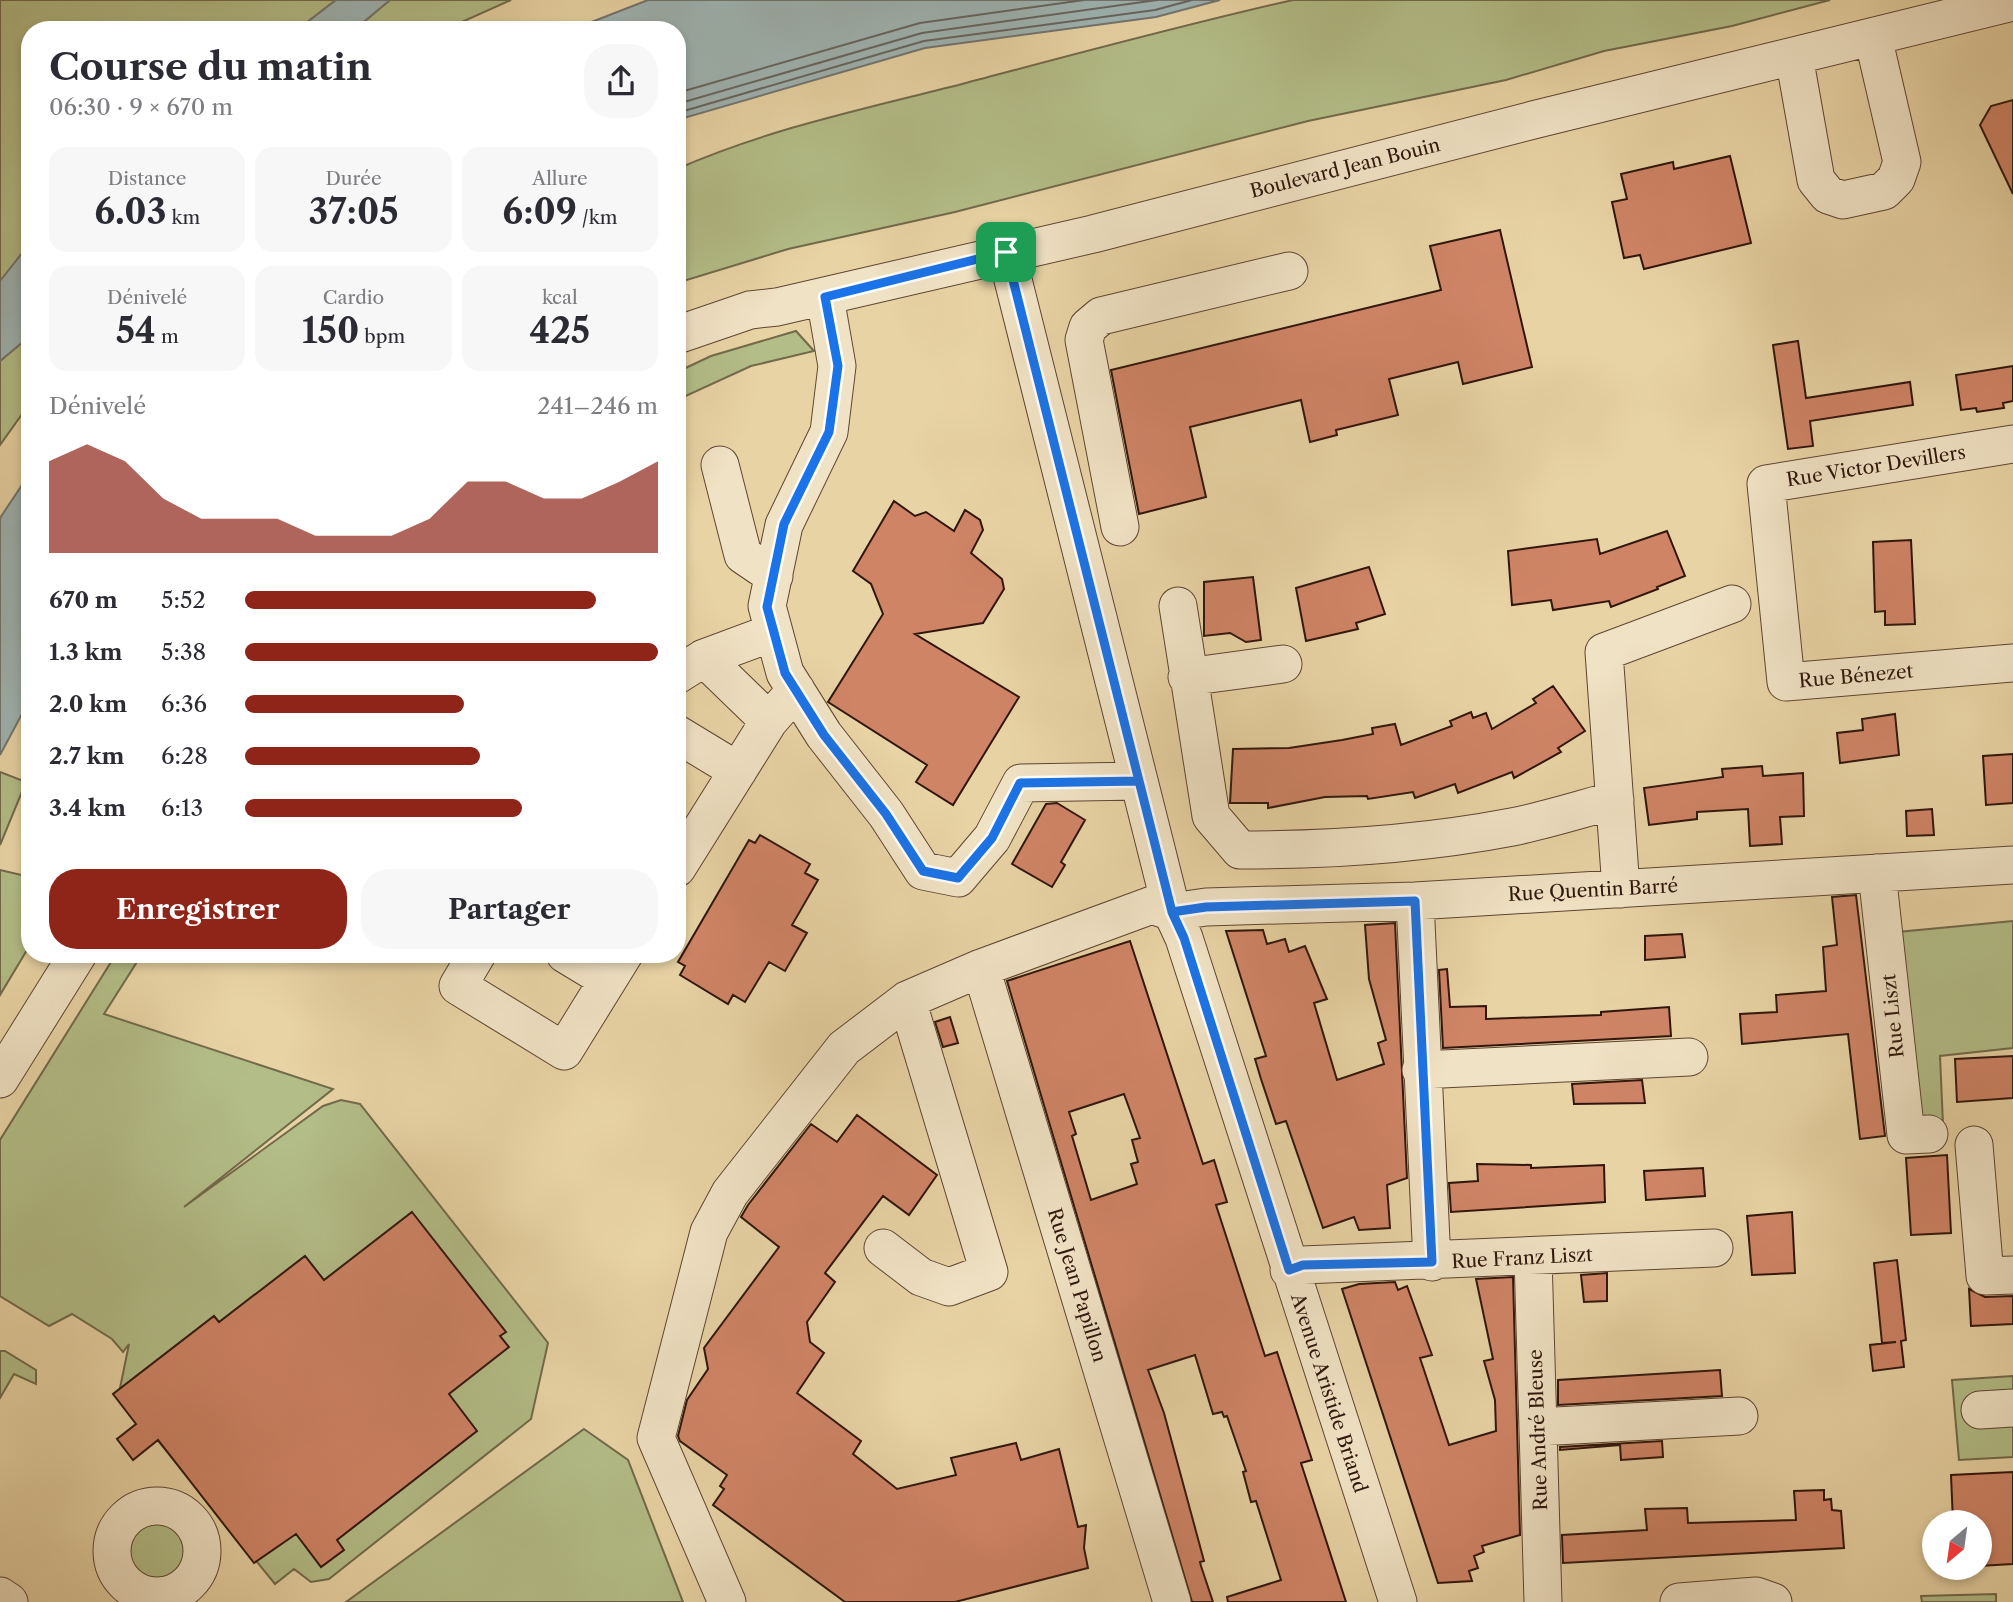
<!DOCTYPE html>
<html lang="fr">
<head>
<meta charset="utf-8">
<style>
  :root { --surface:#fff; --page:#f7f7f7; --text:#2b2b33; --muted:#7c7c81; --accent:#8f2418 }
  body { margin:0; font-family:"Libre Caslon Text",serif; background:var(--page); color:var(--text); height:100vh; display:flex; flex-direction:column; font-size:26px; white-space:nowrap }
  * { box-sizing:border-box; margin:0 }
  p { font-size:23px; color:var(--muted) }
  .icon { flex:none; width:38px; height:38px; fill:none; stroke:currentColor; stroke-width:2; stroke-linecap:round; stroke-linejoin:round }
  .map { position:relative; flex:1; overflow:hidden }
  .drawer { position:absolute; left:21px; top:21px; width:665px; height:942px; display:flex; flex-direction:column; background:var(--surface); border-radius:28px; box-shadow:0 4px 10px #0003 }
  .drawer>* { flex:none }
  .needle { width:46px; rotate:209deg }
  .buttons { position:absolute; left:1922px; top:1510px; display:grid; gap:14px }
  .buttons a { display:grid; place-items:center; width:70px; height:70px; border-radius:50%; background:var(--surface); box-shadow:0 4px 10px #0003; font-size:35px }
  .pin { position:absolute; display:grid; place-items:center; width:60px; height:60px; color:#fff; margin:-30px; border-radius:14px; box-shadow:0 4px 10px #0006 }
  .round { display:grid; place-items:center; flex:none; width:74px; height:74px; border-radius:28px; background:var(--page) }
  .overview { display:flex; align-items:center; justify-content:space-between; height:119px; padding:0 28px }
  h1 { font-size:38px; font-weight:700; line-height:52px }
  .metrics { display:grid; grid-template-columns:repeat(3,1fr); gap:10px; height:119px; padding:7px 28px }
  .metrics div { display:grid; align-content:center; border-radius:18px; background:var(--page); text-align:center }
  .metrics b { font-size:35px; font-weight:700 }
  .metrics small { font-size:19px; font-weight:400 }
  .metrics p { font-size:19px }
  .chart { height:196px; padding:14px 28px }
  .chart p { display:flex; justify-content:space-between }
  .chart svg { width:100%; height:126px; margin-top:7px; fill:var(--accent); opacity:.7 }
  .button { display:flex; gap:14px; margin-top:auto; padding:14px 28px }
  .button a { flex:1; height:80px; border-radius:28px; background:var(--accent); color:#fff; font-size:28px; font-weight:700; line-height:80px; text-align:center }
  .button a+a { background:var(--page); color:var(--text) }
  ul { padding:0 28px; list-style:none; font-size:23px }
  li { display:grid; grid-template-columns:112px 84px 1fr; align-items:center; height:52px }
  li i { height:18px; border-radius:9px; background:var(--accent) }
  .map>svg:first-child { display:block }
  .green { fill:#b3bd87; stroke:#726a4a; stroke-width:2 }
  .water { fill:#9eb4b3; stroke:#727570; stroke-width:2 }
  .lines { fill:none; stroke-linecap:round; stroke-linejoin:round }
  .shore { stroke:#676560; stroke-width:2 }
  .building { fill:#cf8466; stroke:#30160c; stroke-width:2; fill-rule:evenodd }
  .minor-casing { stroke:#5e4532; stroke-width:39 }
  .minor { stroke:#f0e2c4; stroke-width:37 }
  .route-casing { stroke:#fff; stroke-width:14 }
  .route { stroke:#1a73e8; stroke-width:9 }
  .labels { text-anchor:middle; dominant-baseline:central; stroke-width:5; stroke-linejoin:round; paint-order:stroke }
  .street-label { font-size:19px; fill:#30160c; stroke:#f0e2c4 }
</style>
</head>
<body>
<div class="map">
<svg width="2013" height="1602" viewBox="0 0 2013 1602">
  <rect width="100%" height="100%" fill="#e8d3a4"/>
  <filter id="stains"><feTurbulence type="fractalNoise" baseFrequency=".00286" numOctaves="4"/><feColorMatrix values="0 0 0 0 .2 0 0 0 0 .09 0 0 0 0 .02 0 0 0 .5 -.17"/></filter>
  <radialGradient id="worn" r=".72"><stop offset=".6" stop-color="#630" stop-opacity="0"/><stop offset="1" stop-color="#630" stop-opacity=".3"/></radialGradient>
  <!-- green -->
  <path class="green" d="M 0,0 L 336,0 L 297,30 L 30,30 L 30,274 L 0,303 Z
    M 390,0 L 511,0 L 444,30 L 354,30 Z
    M 1293,0 L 1830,0 L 1732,26 L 1604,51 L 1506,80 L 1308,121 L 955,212 L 788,249 L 677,283 L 677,169 C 767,129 868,108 962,84 C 1072,55 1182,25 1293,0 Z
    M 796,331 L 814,351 L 751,366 L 677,400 L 677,372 L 711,356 Z
    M 30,336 L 30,403 L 0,445 L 0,361 Z
    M 0,772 L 26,782 L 0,845 Z
    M 0,870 L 30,877 L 30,945 L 0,995 Z
    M 2013,921 L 2013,1048 L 1940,1056 L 1943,1124 L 1917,1123 L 1898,932 Z
    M 116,954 L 142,954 L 104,1014 L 333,1089 L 184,1207 L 323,1106 L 341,1100 L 360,1104 L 548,1343 L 531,1419 L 329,1579 L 311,1582 L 294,1569 L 275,1584 L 119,1393 L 129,1344 L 123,1352 L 112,1339 L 72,1314 L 49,1326 L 0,1296 L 0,1140 Z
    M 0,1351 L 5,1351 L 36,1370 L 36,1384 L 14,1374 L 0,1398 Z
    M 2013,1376 L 2013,1457 L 1959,1460 L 1952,1380 Z
    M 584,1429 L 628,1460 L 683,1602 L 346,1602 Z
    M124 1552a32 32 0 1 1 64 0a32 32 0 1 1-64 0Z
    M 1996,1594 L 1996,1602 L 1922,1602 L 1921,1596 Z"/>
  <!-- water -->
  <path class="water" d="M 336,0 L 390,0 L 354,30 L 297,30 Z
    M 648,0 L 1220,0 L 1156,17 L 925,48 L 677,120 L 677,30 L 571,30 Z
    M 30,243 L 30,336 L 0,361 L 0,281 Z
    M 30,473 L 30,699 L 0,755 L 0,518 Z"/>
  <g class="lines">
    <!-- shore -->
    <path class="shore" d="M 677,93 L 920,23 L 1084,0
      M 677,104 L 922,33 L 1157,0
      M 677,113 L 924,41 L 1155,10 L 1192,0"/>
  </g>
  <!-- building -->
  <path class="building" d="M 2013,100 L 2013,194 L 1980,125 L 1991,106 Z
    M 1730,156 L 1751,243 L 1644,269 L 1640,255 L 1624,258 L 1612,202 L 1627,199 L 1621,174 L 1673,162 L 1674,169 Z
    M 1500,230 L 1532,367 L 1463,384 L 1458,362 L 1389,379 L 1398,415 L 1336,430 L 1337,435 L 1310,442 L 1301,400 L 1190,427 L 1206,497 L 1139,514 L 1111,370 L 1441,290 L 1430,246 Z
    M 1798,341 L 1806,398 L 1910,382 L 1913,405 L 1810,421 L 1813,446 L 1788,449 L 1773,345 Z
    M 2013,366 L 2013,401 L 2003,403 L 2004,408 L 1977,412 L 1976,408 L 1961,410 L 1956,375 Z
    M 894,501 L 915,516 L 926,512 L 954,531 L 965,510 L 980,520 L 983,530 L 971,553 L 1002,579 L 1004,589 L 983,623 L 915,634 L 1019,697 L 953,805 L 916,782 L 927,765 L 828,702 L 883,614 L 871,584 L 853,571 Z
    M 1667,531 L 1685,576 L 1657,587 L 1658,589 L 1611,607 L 1609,601 L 1553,610 L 1551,600 L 1512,605 L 1508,551 L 1597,539 L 1600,554 Z
    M 1911,540 L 1915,624 L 1885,625 L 1885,611 L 1875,612 L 1873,542 Z
    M 1369,567 L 1385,614 L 1356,623 L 1358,629 L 1306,641 L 1296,588 Z
    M 1253,577 L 1261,640 L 1246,642 L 1230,633 L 1204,636 L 1204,582 Z
    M 1553,686 L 1585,731 L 1558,748 L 1561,752 L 1514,778 L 1512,772 L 1458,793 L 1455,784 L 1415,798 L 1413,792 L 1368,799 L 1367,796 L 1325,797 L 1268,808 L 1268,803 L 1230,803 L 1233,749 L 1289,748 L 1342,740 L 1373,734 L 1372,728 L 1395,724 L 1401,745 L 1452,726 L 1450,721 L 1471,712 L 1473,718 L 1486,713 L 1492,729 L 1536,703 L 1533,699 Z
    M 1895,714 L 1899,755 L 1840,763 L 1837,733 L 1863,730 L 1862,719 Z
    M 2013,754 L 2013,803 L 1986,805 L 1983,756 Z
    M 1762,766 L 1763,776 L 1803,773 L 1804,816 L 1780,817 L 1782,844 L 1750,846 L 1748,809 L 1697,812 L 1697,819 L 1649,825 L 1644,788 L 1723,777 L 1722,769 Z
    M 1057,803 L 1085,820 L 1061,862 L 1065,865 L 1052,887 L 1012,864 L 1046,804 Z
    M 1932,809 L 1934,835 L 1907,836 L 1906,811 Z
    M 760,835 L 810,864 L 805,873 L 818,880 L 792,925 L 807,933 L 785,971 L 769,962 L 745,1002 L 733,995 L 728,1004 L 680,975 L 685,966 L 678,962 L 749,840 L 755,843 Z
    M 1856,895 L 1885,1136 L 1860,1139 L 1848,1034 L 1742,1044 L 1740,1014 L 1777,1012 L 1776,995 L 1826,991 L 1823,947 L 1837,945 L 1832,897 Z
    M 1395,923 L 1407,1178 L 1387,1185 L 1390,1228 L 1359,1230 L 1354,1217 L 1323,1228 L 1286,1121 L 1276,1124 L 1261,1079 L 1255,1059 L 1266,1056 L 1226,931 L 1263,930 L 1267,944 L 1285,939 L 1289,952 L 1305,946 L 1327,999 L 1314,1003 L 1337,1080 L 1384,1064 L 1378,1043 L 1386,1040 L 1369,979 L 1365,925 Z
    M 1682,934 L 1685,957 L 1645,960 L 1645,936 Z
    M 1130,941 L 1203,1164 L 1214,1160 L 1227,1202 L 1216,1205 L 1265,1356 L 1277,1352 L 1312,1460 L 1301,1463 L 1346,1602 L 1228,1602 L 1227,1597 L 1281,1580 L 1256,1501 L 1251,1502 L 1243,1472 L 1246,1471 L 1227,1416 L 1224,1417 L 1222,1412 L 1213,1414 L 1195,1355 L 1148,1370 L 1164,1413 L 1204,1561 L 1200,1562 L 1201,1566 L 1213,1602 L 1192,1602 L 1007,981 ZM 1124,1094 L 1140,1138 L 1132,1140 L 1138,1162 L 1131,1164 L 1137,1184 L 1091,1200 L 1072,1136 L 1076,1134 L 1069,1112 Z
    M 1447,969 L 1450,1007 L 1486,1006 L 1486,1019 L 1601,1015 L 1601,1012 L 1669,1007 L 1671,1036 L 1443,1048 L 1439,970 Z
    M 950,1017 L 958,1043 L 943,1047 L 935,1022 Z
    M 2013,1056 L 2013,1098 L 1957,1102 L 1955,1059 Z
    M 1642,1080 L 1645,1103 L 1574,1104 L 1572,1084 Z
    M 857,1115 L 937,1175 L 909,1215 L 883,1196 L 825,1273 L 835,1282 L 807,1322 L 810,1342 L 824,1353 L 797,1393 L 861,1441 L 853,1454 L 897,1489 L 956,1475 L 951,1458 L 1016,1443 L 1021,1460 L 1059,1449 L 1078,1527 L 1086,1525 L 1084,1548 L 1088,1568 L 955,1602 L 845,1602 L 713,1505 L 724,1489 L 720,1486 L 727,1475 L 680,1441 L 678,1436 L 687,1400 L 708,1369 L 704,1348 L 779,1247 L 741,1217 L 748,1205 L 811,1124 L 837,1142 Z
    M 1947,1155 L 1951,1233 L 1911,1235 L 1906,1158 Z
    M 1477,1164 L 1531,1165 L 1531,1168 L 1604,1165 L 1605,1202 L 1451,1212 L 1449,1183 L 1478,1181 Z
    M 1703,1168 L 1705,1196 L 1646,1200 L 1644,1171 Z
    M 412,1212 L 506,1332 L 500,1336 L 509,1347 L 449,1394 L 477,1431 L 337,1540 L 344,1550 L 321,1567 L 296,1534 L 254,1563 L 158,1440 L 133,1460 L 117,1439 L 136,1424 L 113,1394 L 214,1316 L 219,1322 L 305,1256 L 324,1280 Z
    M 1792,1212 L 1795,1273 L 1752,1275 L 1747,1216 Z
    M 1897,1260 L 1906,1340 L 1901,1341 L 1904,1367 L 1873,1371 L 1870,1345 L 1896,1342 L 1882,1343 L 1874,1263 Z
    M 1607,1273 L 1607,1301 L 1584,1302 L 1581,1275 Z
    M 1513,1277 L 1520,1535 L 1482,1546 L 1484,1552 L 1474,1556 L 1478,1568 L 1469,1571 L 1472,1581 L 1438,1583 L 1342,1289 L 1359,1284 L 1395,1282 L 1398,1290 L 1407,1286 L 1432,1355 L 1420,1358 L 1449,1445 L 1496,1431 L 1495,1400 L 1484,1361 L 1493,1359 L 1476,1279 Z
    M 1969,1289 L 1985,1297 L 2013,1296 L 2013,1324 L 1971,1326 Z
    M 1720,1370 L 1722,1396 L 1558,1405 L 1558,1380 Z
    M 1662,1441 L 1663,1457 L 1621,1460 L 1620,1445 L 1560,1450 L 1560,1447 Z
    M 2013,1472 L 2013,1564 L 1979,1566 L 1979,1522 L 1953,1522 L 1951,1475 Z
    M 1824,1490 L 1824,1500 L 1831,1499 L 1832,1510 L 1841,1511 L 1844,1548 L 1563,1563 L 1562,1535 L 1647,1530 L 1645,1509 L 1687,1508 L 1688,1523 L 1796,1520 L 1794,1491 Z"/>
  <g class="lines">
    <defs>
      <path id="minor" d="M 1794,56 L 1816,180 L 1828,195 L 1843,200 L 1884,191 L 1896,179 L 1902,162 L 1873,37
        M 1006,252 L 1172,912 L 1184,938 L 1398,1602
        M 825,297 L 837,366 L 829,432 L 784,525 L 767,606 L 785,673 L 824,735 L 886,814 L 923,871 L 958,878 L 992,838 L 1021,783 L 1139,781
        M 677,335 L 750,310 L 777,307 L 1093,234 L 1533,120 L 2013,2
        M 2013,444 L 1766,484 L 1786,682 L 2013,663
        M 720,465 L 743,555 L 774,576
        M 1120,527 L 1084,340 L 1088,327 L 1101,316 L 1289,271
        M 1178,606 L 1211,816 L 1240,850 C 1331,850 1423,844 1512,827 C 1547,820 1581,809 1615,800
        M 704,658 L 769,721
        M 677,675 L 704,658 L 774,632
        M 1187,677 L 1283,664
        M 677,734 L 738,771
        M 677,868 L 769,721 L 796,690
        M 1877,873 L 1906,1135 L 1929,1134
        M 1621,889 L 1604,652 L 1732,604
        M 1415,901 L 1432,1262
        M 477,954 L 458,986 L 564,1051 L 624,954
        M 565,954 L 608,980
        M 981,968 L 1172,1602
        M 1421,1070 L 1689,1057
        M 0,1079 L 78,954
        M 1974,1145 L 1985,1276 L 2013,1275
        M 883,1248 L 921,1277 L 949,1287 L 989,1272 L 907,1000 L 981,968 L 1152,905 L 1172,912 L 1206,907 L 1415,901 L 2013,865
        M 1533,1257 L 1543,1602
        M 1289,1270 L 1303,1265 L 1714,1248
        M 1980,1410 L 2013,1408
        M 1538,1427 L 1739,1416
        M112 1551a45 45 0 1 1 90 0a45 45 0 1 1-90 0Z
        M 0,1596 L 9,1602
        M 727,1602 L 656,1438 L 709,1232 L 730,1193 L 844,1048 L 907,1000
        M 1679,1602 L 1756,1596 L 1773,1602"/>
    </defs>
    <!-- minor casing -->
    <use href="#minor" class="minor-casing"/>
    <!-- minor -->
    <use href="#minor" class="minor"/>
  </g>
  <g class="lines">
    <defs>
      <path id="route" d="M 1006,252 L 825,297 L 838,366 L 829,432 L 784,524 L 767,607 L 785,673 L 824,735 L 886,814 L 923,871 L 958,878 L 992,838 L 1020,783 L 1139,781 L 1172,912 L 1184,938 L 1289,1270 L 1303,1265 L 1432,1262 L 1415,901 L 1206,907 L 1172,912 L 1006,252"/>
    </defs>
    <!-- route casing -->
    <use href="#route" class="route-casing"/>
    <!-- route -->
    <use href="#route" class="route"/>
  </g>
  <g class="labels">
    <!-- street labels -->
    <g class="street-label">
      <text transform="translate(1345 168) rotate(-14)">Boulevard Jean Bouin</text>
      <text transform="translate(1876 466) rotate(-9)">Rue Victor Devillers</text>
      <text transform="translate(1856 676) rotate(-5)">Rue Bénezet</text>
      <text transform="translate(1593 890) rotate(-3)">Rue Quentin Barré</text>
      <text transform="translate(1893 1016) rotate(-96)">Rue Liszt</text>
      <text transform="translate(1522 1258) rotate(-3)">Rue Franz Liszt</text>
      <text transform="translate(1077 1285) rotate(73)">Rue Jean Papillon</text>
      <text transform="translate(1329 1393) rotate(72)">Avenue Aristide Briand</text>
      <text transform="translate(1538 1430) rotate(-92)">Rue André Bleuse</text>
    </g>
  </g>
  <rect width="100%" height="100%" filter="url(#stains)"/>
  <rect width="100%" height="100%" fill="url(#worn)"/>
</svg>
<div class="buttons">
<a><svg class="needle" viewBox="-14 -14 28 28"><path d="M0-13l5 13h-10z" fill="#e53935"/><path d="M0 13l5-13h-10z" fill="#7c7c81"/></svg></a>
</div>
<div class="pin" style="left:1006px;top:252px;background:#1e9e55"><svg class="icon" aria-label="arrive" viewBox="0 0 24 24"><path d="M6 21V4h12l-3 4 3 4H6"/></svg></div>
<section class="drawer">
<div class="overview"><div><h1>Course du matin</h1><p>06:30 · 9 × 670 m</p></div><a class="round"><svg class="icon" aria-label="share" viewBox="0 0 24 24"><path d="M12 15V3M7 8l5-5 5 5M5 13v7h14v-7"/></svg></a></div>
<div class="metrics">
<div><p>Distance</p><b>6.03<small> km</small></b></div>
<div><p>Durée</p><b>37:05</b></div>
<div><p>Allure</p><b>6:09<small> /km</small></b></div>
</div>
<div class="metrics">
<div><p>Dénivelé</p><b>54<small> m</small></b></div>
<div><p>Cardio</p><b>150<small> bpm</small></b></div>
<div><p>kcal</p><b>425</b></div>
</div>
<div class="chart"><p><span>Dénivelé</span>241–246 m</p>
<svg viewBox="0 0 160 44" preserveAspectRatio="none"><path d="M0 44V12L10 6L20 12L30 25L40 32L50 32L60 32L70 38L80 38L90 38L100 32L110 19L120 19L130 25L140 25L150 19L160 12V44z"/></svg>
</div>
<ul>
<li><b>670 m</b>5:52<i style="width:85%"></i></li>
<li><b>1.3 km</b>5:38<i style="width:100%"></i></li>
<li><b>2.0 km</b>6:36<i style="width:53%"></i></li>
<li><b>2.7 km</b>6:28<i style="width:57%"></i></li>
<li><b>3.4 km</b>6:13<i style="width:67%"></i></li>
</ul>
<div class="button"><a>Enregistrer</a><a>Partager</a></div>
</section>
</div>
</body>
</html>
